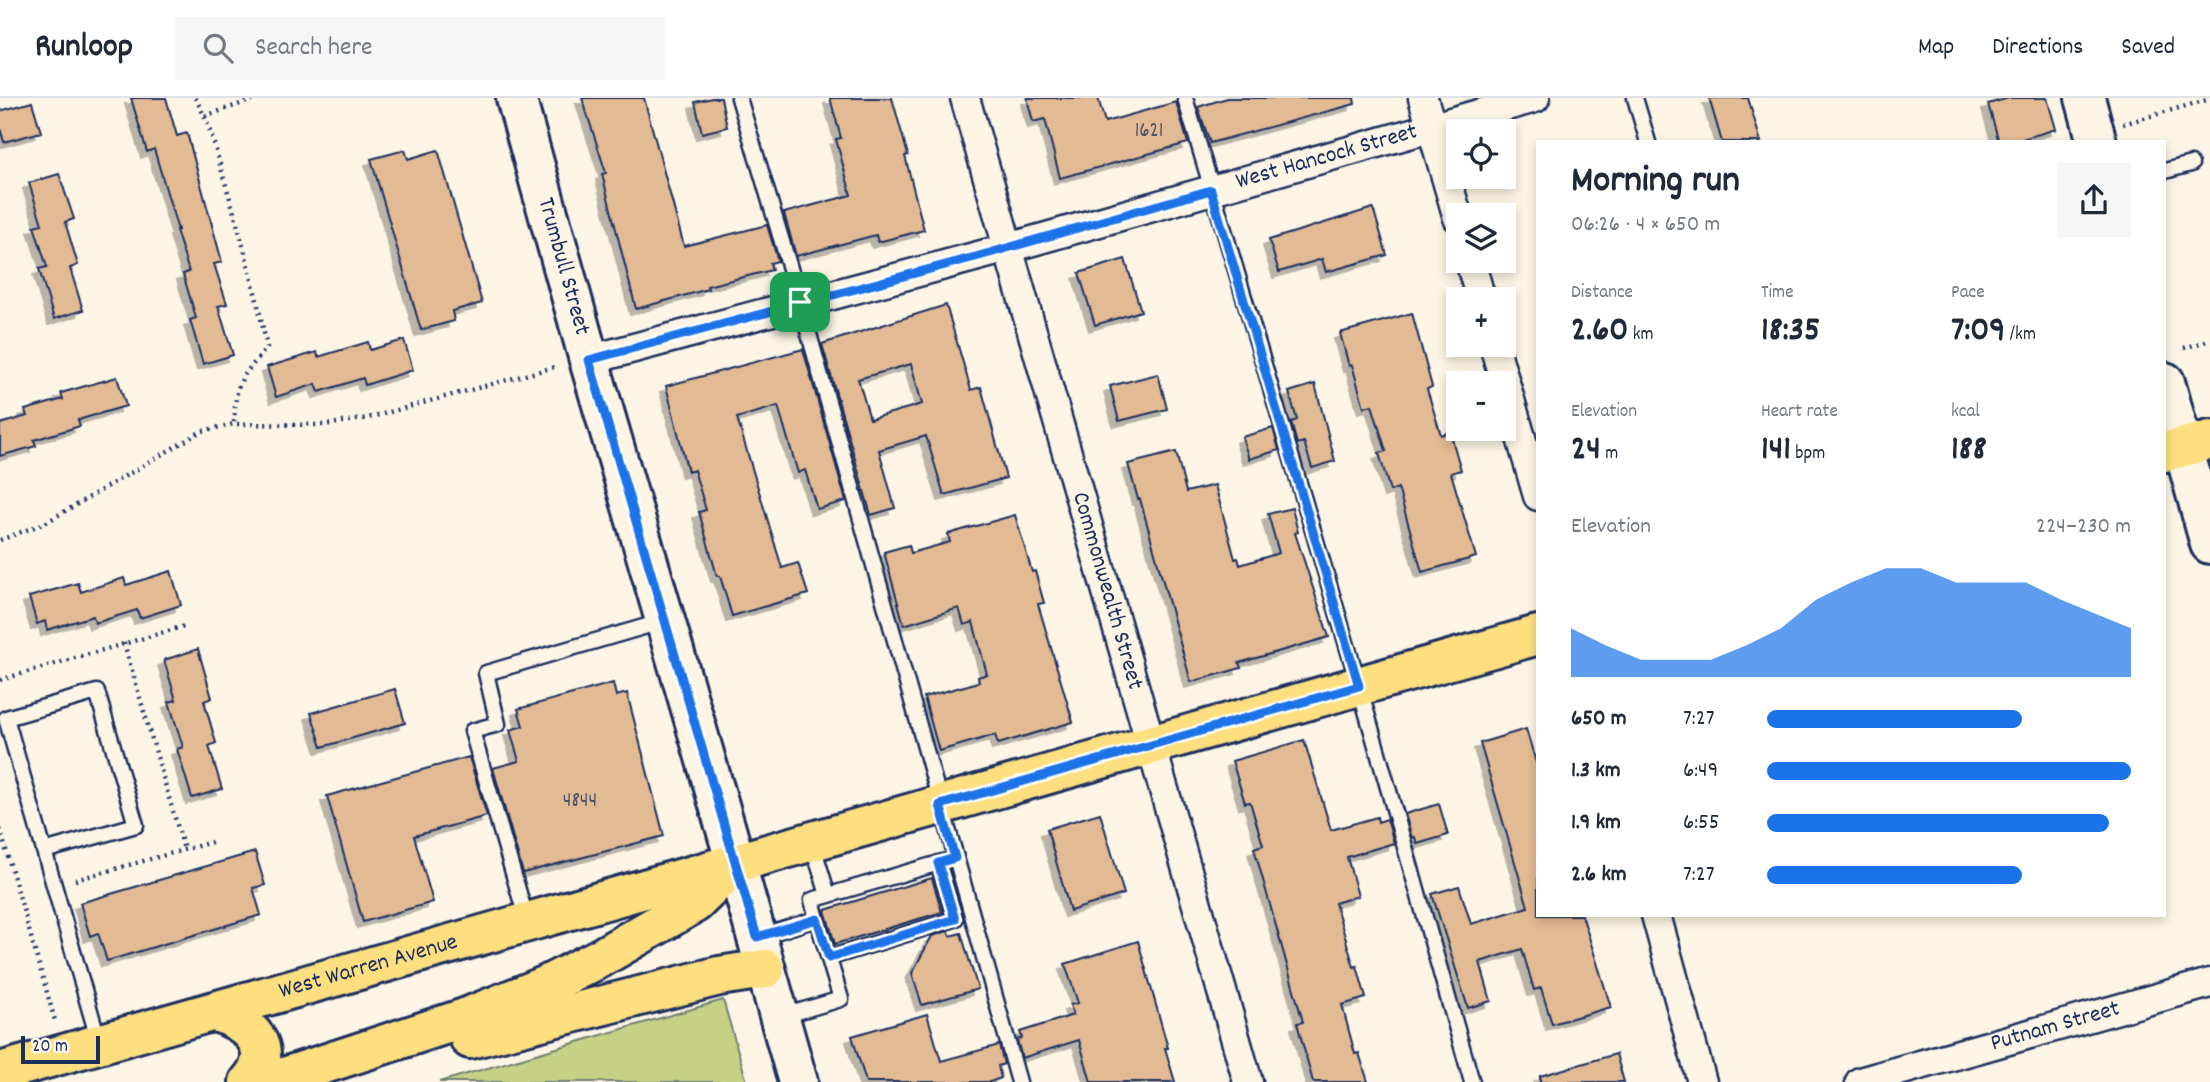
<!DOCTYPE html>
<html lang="en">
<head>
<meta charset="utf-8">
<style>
  :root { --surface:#fff; --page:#f6f6f7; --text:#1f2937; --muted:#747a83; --line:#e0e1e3; --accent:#1a73e8 }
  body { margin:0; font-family:Dekko,sans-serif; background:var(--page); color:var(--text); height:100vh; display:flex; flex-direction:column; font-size:26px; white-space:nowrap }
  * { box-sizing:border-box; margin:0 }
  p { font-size:23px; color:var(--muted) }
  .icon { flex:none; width:38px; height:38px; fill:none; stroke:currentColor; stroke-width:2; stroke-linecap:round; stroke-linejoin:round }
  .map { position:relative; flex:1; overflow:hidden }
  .side { position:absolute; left:1536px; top:42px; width:630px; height:777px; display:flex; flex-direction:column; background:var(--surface); border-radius:0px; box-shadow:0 4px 10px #0003 }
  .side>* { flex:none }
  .tools { position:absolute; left:1446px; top:21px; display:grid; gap:14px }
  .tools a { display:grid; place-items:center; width:70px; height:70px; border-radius:0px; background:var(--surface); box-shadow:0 4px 10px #0003; font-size:35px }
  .scale { position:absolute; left:21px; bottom:18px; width:79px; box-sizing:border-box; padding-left:7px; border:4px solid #1b2f5e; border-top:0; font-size:19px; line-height:24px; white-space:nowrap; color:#1b2f5e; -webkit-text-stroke:5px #fcf5e5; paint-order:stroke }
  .pin { position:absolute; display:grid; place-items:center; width:60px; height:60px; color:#fff; margin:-30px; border-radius:14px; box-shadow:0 4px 10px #0006 }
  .round { display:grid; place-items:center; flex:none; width:74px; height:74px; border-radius:0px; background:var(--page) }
  .head { display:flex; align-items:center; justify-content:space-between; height:119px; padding:0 35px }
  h1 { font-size:38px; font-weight:800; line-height:52px }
  .stats { display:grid; grid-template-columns:repeat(3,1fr); gap:10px; height:119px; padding:7px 35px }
  .stats div { display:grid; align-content:center }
  .stats b { font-size:35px; font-weight:800 }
  .stats small { font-size:19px; font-weight:400 }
  .stats p { font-size:19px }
  .chart { height:196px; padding:14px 35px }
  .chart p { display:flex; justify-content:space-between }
  .chart svg { width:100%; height:126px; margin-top:7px; fill:var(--accent); opacity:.7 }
  ul { padding:0 35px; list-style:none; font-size:23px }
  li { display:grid; grid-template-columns:112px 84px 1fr; align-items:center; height:52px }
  li i { height:18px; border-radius:9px; background:var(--accent) }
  header { display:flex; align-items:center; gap:42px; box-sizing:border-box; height:98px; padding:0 35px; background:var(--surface); border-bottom:2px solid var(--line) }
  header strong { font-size:33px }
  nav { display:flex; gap:38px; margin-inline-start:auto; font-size:24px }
  .search { width:490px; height:63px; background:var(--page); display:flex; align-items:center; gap:18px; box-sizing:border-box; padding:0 24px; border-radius:0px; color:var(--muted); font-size:26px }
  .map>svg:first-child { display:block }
  .green { fill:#c6d185; stroke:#708072; stroke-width:2 }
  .building { fill:#e2ba93; stroke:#1b2f5e; stroke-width:2; fill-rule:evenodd; filter:url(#shadow) }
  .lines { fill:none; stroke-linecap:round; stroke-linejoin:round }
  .lane-casing { stroke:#1b2f5e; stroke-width:19 }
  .street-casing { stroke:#1b2f5e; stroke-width:33 }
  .secondary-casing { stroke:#1b2f5e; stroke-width:44 }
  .primary-casing { stroke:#1b2f5e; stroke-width:44 }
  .path { stroke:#1b2f5e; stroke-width:4.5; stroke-dasharray:2 5; stroke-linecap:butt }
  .lane { stroke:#fcf5e5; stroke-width:14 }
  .street { stroke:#fcf5e5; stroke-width:28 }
  .secondary { stroke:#fcf5e5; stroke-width:38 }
  .primary { stroke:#fddf80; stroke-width:38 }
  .route-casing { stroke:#fff; stroke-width:14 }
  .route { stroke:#1a73e8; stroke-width:9 }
  .labels { text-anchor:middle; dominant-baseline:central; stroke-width:5; stroke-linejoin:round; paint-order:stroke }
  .number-label { font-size:21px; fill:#4d526b }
  .street-label { font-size:24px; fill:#1b2f5e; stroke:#fcf5e5 }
</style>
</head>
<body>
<header>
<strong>Runloop</strong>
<div class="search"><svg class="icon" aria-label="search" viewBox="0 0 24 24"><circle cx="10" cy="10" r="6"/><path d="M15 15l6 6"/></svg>Search here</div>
<nav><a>Map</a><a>Directions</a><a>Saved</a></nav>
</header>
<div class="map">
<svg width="2210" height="984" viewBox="0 0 2210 984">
  <defs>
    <filter id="shadow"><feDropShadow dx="-6" dy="6" stdDeviation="0" flood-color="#0004"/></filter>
  </defs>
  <rect width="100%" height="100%" fill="#fcf5e5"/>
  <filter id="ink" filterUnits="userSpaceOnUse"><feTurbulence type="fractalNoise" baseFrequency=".0143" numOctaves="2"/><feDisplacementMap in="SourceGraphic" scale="14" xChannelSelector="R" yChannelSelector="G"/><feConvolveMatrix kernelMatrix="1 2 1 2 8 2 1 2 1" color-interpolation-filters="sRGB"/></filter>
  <g filter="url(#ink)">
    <!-- green -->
    <path class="green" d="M 723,902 L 747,984 L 439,984 Z"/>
    <!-- building -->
    <path class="building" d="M 131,0 L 166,0 L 177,38 L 187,35 L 222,164 L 214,166 L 227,206 L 218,208 L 233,257 L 203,266 L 190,222 L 196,220 L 183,176 L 189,174 L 176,132 L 178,132 L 154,51 L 147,54 Z
      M 582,0 L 644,0 L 684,148 L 767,127 L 778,163 L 770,165 L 772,172 L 707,188 L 708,191 L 636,211 L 602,76 L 606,75 Z
      M 712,0 L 721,0 L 727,29 L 702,35 L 695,4 Z
      M 830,0 L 892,0 L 908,57 L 905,58 L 924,132 L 878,144 L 876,137 L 796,158 L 784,115 L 851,97 L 836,41 L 841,40 Z
      M 1027,0 L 1098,0 L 1105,24 L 1176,4 L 1188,45 L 1060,80 L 1045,21 L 1033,24 Z
      M 1227,0 L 1354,0 L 1355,6 L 1210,45 L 1198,9 Z
      M 1709,0 L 1748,0 L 1761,44 L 1722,44 Z
      M 2009,0 L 2047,0 L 2056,31 L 2012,44 L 1999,44 L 1988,6 Z
      M 32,4 L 41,34 L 4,44 L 0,30 L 0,13 Z
      M 405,52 L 408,61 L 438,52 L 482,205 L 452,213 L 454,223 L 421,232 L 371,61 Z
      M 59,76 L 74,121 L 65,124 L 78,167 L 70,170 L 83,212 L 54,221 L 39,171 L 47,169 L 34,128 L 42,126 L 29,85 Z
      M 1373,110 L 1387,157 L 1326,174 L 1322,161 L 1279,174 L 1269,142 Z
      M 1125,161 L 1141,213 L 1095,227 L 1079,175 Z
      M 946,207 L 971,292 L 981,289 L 1006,380 L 944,397 L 926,338 L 879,352 L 895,410 L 871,417 L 822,246 ZM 911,266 L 922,306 L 870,321 L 858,281 Z
      M 1412,215 L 1432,289 L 1427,291 L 1441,337 L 1450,334 L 1461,372 L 1451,375 L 1476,459 L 1422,474 L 1398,390 L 1390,393 L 1379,355 L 1386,353 L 1372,307 L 1364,309 L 1352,267 L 1349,268 L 1340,235 Z
      M 404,242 L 413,272 L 365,287 L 363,280 L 319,294 L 316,286 L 276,299 L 267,269 L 317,254 L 318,259 L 368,244 L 370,252 Z
      M 803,251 L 846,403 L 817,411 L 805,372 L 798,375 L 778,308 L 737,320 L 782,470 L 798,465 L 808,496 L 732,518 L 720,478 L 717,478 L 699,414 L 706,412 L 694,372 L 688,374 L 666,288 Z
      M 1158,276 L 1167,311 L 1119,323 L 1110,288 Z
      M 117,279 L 126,308 L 78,322 L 80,328 L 34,342 L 36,348 L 0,358 L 0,326 L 27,318 L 25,312 L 63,301 L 61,295 Z
      M 1315,286 L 1335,363 L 1312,370 L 1304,344 L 1297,346 L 1291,324 L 1297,322 L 1289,294 Z
      M 1273,330 L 1279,352 L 1249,361 L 1242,339 Z
      M 1176,354 L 1186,394 L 1215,387 L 1235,461 L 1238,460 L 1240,467 L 1279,455 L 1268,416 L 1292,410 L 1298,434 L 1295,435 L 1329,539 L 1239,565 L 1241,570 L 1191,584 L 1140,401 L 1138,401 L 1128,366 Z
      M 1015,417 L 1032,474 L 1035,473 L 1044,505 L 1038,506 L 1073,624 L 998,646 L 995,637 L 939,653 L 924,599 L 979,584 L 978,579 L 987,576 L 973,524 L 964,527 L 959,510 L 904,527 L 884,454 L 909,447 L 911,455 L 950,444 L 948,436 Z
      M 171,473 L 181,507 L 140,520 L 137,512 L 95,525 L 93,518 L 47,532 L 45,523 L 37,526 L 29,499 L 78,485 L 81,494 L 124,480 L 126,487 Z
      M 198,551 L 212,600 L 204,603 L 216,645 L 209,648 L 222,691 L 192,700 L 177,651 L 183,649 L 169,604 L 176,602 L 164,562 Z
      M 613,585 L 616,598 L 627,595 L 664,738 L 523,775 L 493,670 L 519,663 L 510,632 L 523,628 L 518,611 Z
      M 395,591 L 405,625 L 322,649 L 311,615 Z
      M 1526,631 L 1538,671 L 1538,817 L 1582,817 L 1611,909 L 1552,926 L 1541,890 L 1534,892 L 1522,851 L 1480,864 L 1491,903 L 1468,910 L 1432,796 L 1459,788 L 1471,826 L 1528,809 L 1480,645 Z
      M 1304,642 L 1331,732 L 1377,719 L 1378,724 L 1387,721 L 1394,745 L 1347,759 L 1358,798 L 1335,805 L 1354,869 L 1357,868 L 1366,900 L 1342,907 L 1355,956 L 1359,955 L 1368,984 L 1313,984 L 1297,925 L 1303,924 L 1254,750 L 1263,747 L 1250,704 L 1245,705 L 1232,663 Z
      M 469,659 L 487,718 L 414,738 L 433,804 L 363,824 L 327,698 Z
      M 1439,706 L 1448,737 L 1417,746 L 1415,739 L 1412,740 L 1405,716 Z
      M 1100,715 L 1124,796 L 1070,813 L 1047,731 Z
      M 255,754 L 265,787 L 253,790 L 261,817 L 107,863 L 98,835 L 90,838 L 80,805 Z
      M 932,780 L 942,814 L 835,846 L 825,812 Z
      M 948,833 L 950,838 L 961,835 L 978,891 L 922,907 L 912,875 L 932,838 Z
      M 1138,843 L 1168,950 L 1165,950 L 1175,984 L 1091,984 L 1079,942 L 1022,960 L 1017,942 L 1022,940 L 1020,934 L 1073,917 L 1070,907 L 1078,905 L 1065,866 Z
      M 927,916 L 941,963 L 999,947 L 1004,966 L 998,968 L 1001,980 L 990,984 L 866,984 L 852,938 Z
      M 1616,956 L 1624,984 L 1540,984 L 1540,978 Z"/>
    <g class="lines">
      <defs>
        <path id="lane" d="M 739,0 L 800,204 L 1019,984
          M 1185,0 L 1359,588 L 1472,984
          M 1635,0 L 1648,44
          M 2165,73 L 2191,66
          M 812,745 L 828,797
          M 44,753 L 136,727 L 97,594 L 6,620 L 99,944
          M 817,821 L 812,802 L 946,763
          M 527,823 L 472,633 L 498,626 L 486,575 L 664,523
          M 759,839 L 817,821 L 841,901 L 780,919
          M 829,860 L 955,821 L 938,765"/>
        <g id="street">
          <path id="s1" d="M 965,0 L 1248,984"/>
          <path d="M 1423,0 L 1458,120"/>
          <path d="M 1470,163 L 1481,201"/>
          <path d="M 1494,247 L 1538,398"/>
          <path id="s2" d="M 589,262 L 1008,150 L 1535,0"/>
          <path d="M 1656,817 L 1702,984"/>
          <path id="s3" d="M 1860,984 L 2210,885"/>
        </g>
        <g id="secondary">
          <path id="s4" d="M 516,0 L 589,262 L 726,731 L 798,984"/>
          <path d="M 2085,0 L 2097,44"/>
          <path d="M 2165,284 L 2210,446"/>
        </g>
        <g id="primary">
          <path d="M 2165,354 L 2210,342"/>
          <path d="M 215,914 C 248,923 279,951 249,984"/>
          <path d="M 470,941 L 719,878 L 765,871"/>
          <path id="s5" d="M 0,974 L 1538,537"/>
          <path d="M 269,984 L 465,920 L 545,888 L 600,860 L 695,805 L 732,769"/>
        </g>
      </defs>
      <!-- lane casing -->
      <use href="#lane" class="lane-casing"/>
      <!-- street casing -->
      <use href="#street" class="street-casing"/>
      <!-- secondary casing -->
      <use href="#secondary" class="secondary-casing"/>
      <!-- primary casing -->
      <use href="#primary" class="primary-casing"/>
      <!-- path -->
      <path class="path" d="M 195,0 C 210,25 216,53 224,81 C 241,137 256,193 267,250 C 239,282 236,282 234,326
        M 205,18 L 258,0
        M 2123,26 L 2210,1
        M 2184,250 L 2210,242
        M 0,442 L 45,425 L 202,333 L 234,326 L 324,327 L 368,320 L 558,268
        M 124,545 L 184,751
        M 0,582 L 185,528
        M 0,731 L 56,926
        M 75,782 L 212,744"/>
      <!-- lane -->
      <use href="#lane" class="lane"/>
      <!-- street -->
      <use href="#street" class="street"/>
      <!-- secondary -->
      <use href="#secondary" class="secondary"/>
      <!-- primary -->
      <use href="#primary" class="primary"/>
    </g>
  </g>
  <g class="lines" filter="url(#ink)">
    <defs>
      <path id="route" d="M 1211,92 L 1359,588 L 940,707 L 955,760 L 938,765 L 955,821 L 829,860 L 817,821 L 757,839 L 589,262 L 979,158 Z"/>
    </defs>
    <!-- route casing -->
    <use href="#route" class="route-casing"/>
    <!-- route -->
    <use href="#route" class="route"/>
  </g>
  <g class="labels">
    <!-- number labels -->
    <g class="number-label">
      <text x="1149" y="34">1621</text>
      <text x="580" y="704">4844</text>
    </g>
    <!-- street labels -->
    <g class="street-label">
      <text stroke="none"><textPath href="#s2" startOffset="765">West Hancock Street</textPath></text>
      <text stroke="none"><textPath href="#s4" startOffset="175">Trumbull Street</textPath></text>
      <text stroke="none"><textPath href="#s1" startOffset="513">Commonwealth Street</textPath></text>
      <text stroke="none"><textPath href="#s5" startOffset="383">West Warren Avenue</textPath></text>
      <text stroke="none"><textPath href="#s3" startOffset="203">Putnam Street</textPath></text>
    </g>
  </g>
</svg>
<div class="tools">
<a><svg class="icon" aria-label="locate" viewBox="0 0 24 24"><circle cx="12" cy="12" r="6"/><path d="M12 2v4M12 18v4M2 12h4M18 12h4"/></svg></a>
<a><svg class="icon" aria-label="layers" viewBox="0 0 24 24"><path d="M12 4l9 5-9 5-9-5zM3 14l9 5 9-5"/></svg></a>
<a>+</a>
<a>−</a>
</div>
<div class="scale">20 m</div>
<div class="pin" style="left:800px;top:204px;background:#1e9e55"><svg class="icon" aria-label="arrive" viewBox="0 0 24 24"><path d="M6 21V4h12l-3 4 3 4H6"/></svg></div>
<section class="side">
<div class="head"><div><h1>Morning run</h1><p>06:26 · 4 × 650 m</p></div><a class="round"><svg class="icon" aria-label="share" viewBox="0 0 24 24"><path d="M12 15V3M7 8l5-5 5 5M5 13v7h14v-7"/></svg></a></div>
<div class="stats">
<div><p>Distance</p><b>2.60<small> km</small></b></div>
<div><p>Time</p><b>18:35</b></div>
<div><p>Pace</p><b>7:09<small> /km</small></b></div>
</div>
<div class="stats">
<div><p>Elevation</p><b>24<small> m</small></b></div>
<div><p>Heart rate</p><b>141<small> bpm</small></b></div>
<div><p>kcal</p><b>188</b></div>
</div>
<div class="chart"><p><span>Elevation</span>224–230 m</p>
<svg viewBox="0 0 160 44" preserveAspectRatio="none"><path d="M0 44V27L10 33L20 38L30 38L40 38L50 33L60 27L70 17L80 11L90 6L100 6L110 11L120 11L130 11L140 17L150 22L160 27V44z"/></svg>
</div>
<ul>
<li><b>650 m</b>7:27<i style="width:70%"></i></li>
<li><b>1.3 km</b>6:49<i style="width:100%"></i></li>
<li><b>1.9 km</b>6:55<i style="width:94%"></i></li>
<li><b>2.6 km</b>7:27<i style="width:70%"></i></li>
</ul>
</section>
</div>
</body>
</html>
